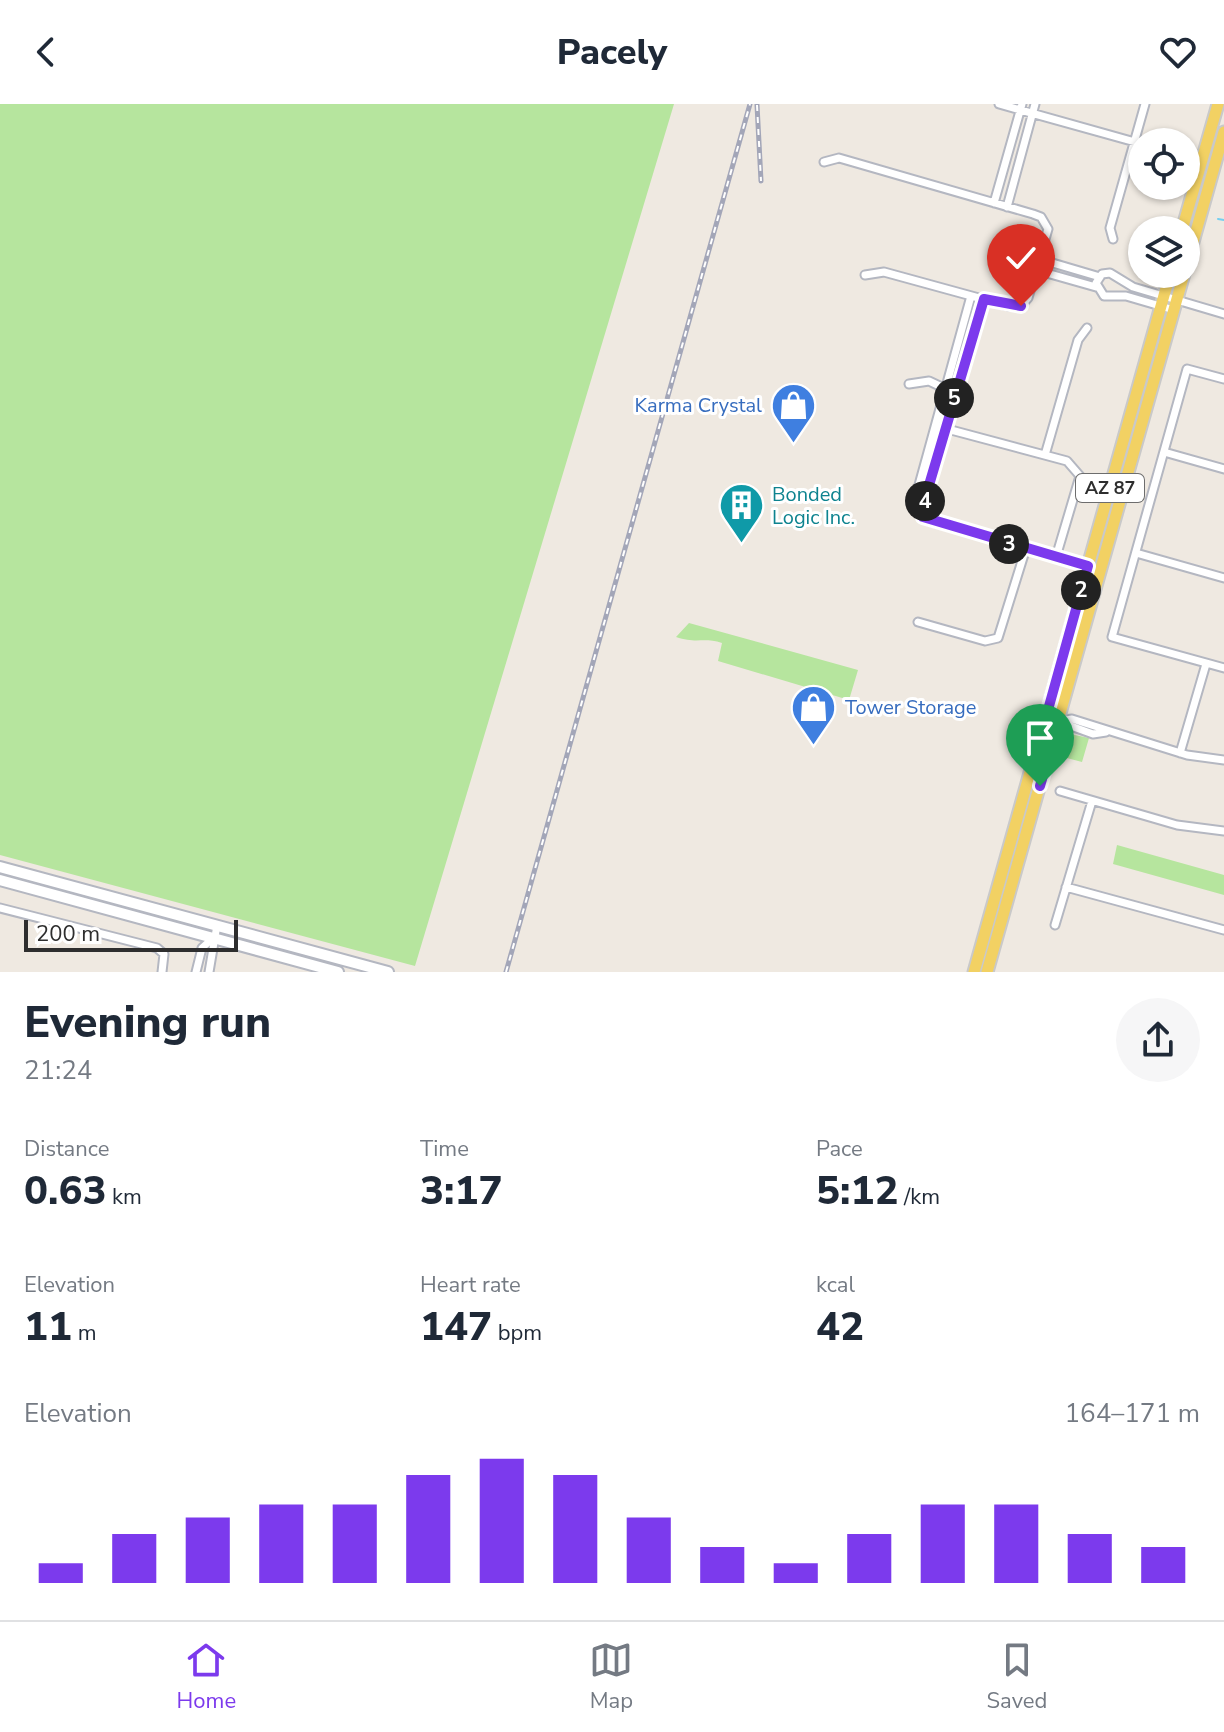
<!DOCTYPE html>
<html lang="en">
<head>
<meta charset="utf-8">
<style>
  :root { --surface:#fff; --page:#f6f6f7; --text:#1f2937; --muted:#747a83; --line:#e0e1e3; --accent:#7c3aed }
  body { margin:0; font-family:"Nunito Sans",sans-serif; background:var(--page); color:var(--text); height:100vh; display:flex; flex-direction:column; font-size:30px; white-space:nowrap }
  * { box-sizing:border-box; margin:0 }
  p { font-size:26px; color:var(--muted) }
  .icon { flex:none; width:44px; height:44px; fill:none; stroke:currentColor; stroke-width:2; stroke-linecap:round; stroke-linejoin:round }
  .map { position:relative; height:868px; overflow:hidden }
  .drawer { display:flex; flex-direction:column; background:var(--surface); flex:1 }
  .drawer>* { flex:none }
  .fabs { position:absolute; left:1128px; top:24px; display:grid; gap:16px }
  .fabs a { display:grid; place-items:center; width:72px; height:72px; border-radius:50%; background:var(--surface); box-shadow:0 2px 6px #0004; font-size:40px }
  .scale { position:absolute; left:24px; bottom:20px; width:214px; box-sizing:border-box; padding-left:8px; border:4px solid #2e2e2e; border-top:0; font-size:22px; line-height:28px; white-space:nowrap; color:#2e2e2e; -webkit-text-stroke:6px #fff; paint-order:stroke }
  .pin { position:absolute; display:grid; place-items:center; width:68px; height:68px; color:#fff; margin:-82px -34px; border-radius:50% 50% 50% 0; rotate:-45deg; box-shadow:0 0 8px #0007 }
  .pin .icon { rotate:45deg }
  .km { position:absolute; width:40px; height:40px; margin:-20px; border-radius:50%; background:#222; color:#fff; font-size:22px; line-height:40px; text-align:center }
  .round { display:grid; place-items:center; flex:none; width:84px; height:84px; border-radius:42px; background:var(--page) }
  .headline { display:flex; align-items:center; justify-content:space-between; height:136px; padding:0 24px }
  h1 { font-size:44px; font-weight:800; line-height:60px }
  .stats { display:grid; grid-template-columns:repeat(3,1fr); gap:12px; height:136px; padding:8px 24px }
  .stats div { display:grid; align-content:center }
  .stats b { font-size:40px; font-weight:800 }
  .stats small { font-size:22px; font-weight:400 }
  .stats p { font-size:22px }
  .chart { height:224px; padding:16px 24px }
  .chart p { display:flex; justify-content:space-between }
  .chart svg { width:100%; height:144px; margin-top:8px; stroke:var(--accent); stroke-width:6 }
  header { display:flex; justify-content:space-between; align-items:center; height:104px; padding:0 24px; background:var(--surface); font-size:36px; font-weight:800 }
  .tabs { display:flex; justify-content:space-around; align-items:center; height:112px; border-top:2px solid var(--line); background:var(--surface); font-size:22px; color:var(--muted) }
  .tabs a { display:grid; justify-items:center; gap:4px }
  .tabs .current { color:var(--accent) }
  .map>svg:first-child { display:block }
  .green { fill:#b6e59e }
  .lines { fill:none; stroke-linecap:round; stroke-linejoin:round }
  .stream { stroke:#75cff0; stroke-width:2 }
  .street-casing { stroke:#b4b7c1; stroke-width:11 }
  .secondary-casing { stroke:#b4b7c1; stroke-width:14 }
  .primary-casing { stroke:#c9c9c9; stroke-width:15 }
  .street { stroke:#fff; stroke-width:7 }
  .secondary { stroke:#fff; stroke-width:10 }
  .primary { stroke:#f2d163; stroke-width:11 }
  .rail-casing { stroke:#a3a6b8; stroke-width:5 }
  .rail { stroke:#fff; stroke-width:2; stroke-dasharray:6; stroke-linecap:butt }
  .route-casing { stroke:#fff; stroke-width:16 }
  .route { stroke:#7c3aed; stroke-width:10 }
  .labels { text-anchor:middle; dominant-baseline:central; stroke-width:6; stroke-linejoin:round; paint-order:stroke }
  .shield { fill:#fff; stroke:#6d6d6d; stroke-width:2 }
  .shield-label { font-size:18px; font-weight:bold; fill:#2e2e2e }
  .shop-label { font-size:20px; fill:#366cbe; stroke:#fff; text-anchor:end }
  .culture-label { font-size:20px; fill:#0d838f; stroke:#fff; text-anchor:start }
</style>
</head>
<body>
<header><svg class="icon" aria-label="back" viewBox="0 0 24 24"><path d="M15 5l-7 7 7 7"/></svg>Pacely<svg class="icon" aria-label="heart" viewBox="0 0 24 24"><path d="M12 20l-8-8c-3-5 5-10 8-4 3-6 11-1 8 4z"/></svg></header>
<div class="map">
<svg width="1224" height="868" viewBox="0 0 1224 868">
  <rect width="100%" height="100%" fill="#efe9e1"/>
  <!-- green -->
  <path class="green" d="M 0,0 L 674,0 L 415,862 L 0,751 Z
    M 689,519 L 858,566 L 849,596 L 718,557 L 722,539 C 704,533 696,540 676,533 Z
    M 1070,630 L 1089,634 L 1082,658 L 1063,653 L 1065,633 Z
    M 1117,741 L 1224,771 L 1224,791 L 1113,760 Z"/>
  <g class="lines">
    <!-- stream -->
    <path class="stream" d="M 1218,115 L 1224,116"/>
    <defs>
      <path id="street" d="M 999,0 L 1135,38
        M 824,58 L 839,54 L 1033,110 L 1041,113 L 1048,125 L 1028,194 L 1021,202 L 1008,202 L 884,168 L 865,171
        M 994,99 L 1022,0
        M 1007,103 L 1035,0
        M 1113,135 L 1110,124 L 1145,0
        M 1039,155 L 1100,173
        M 1036,166 L 1096,183
        M 971,192 L 914,399 L 929,417 L 1088,462
        M 1174,206 L 1126,192 L 1104,192 L 1096,179 L 1102,170 L 1110,169 L 1133,183 L 1224,210
        M 1224,275 L 1187,265 L 1112,533 L 1224,564
        M 909,280 L 929,277 L 946,285
        M 936,322 L 1067,357 L 1080,372 L 1056,453
        M 1164,348 L 1224,365
        M 1045,351 L 1078,236 L 1087,224
        M 923,413 L 924,398 L 984,195
        M 1136,449 L 1224,474
        M 918,518 L 985,537 L 998,534 L 1026,444
        M 1046,613 L 1093,630 L 1106,628
        M 1059,617 L 1072,615 L 1187,651 L 1224,656
        M 1180,649 L 1206,560
        M 1060,687 L 1177,721 L 1224,727
        M 1066,783 L 1224,826
        M 0,804 L 157,844 L 164,850 L 162,868
        M 1055,821 L 1092,697
        M 196,868 L 202,844 L 213,834
        M 209,868 L 217,821"/>
      <path id="secondary" d="M 0,763 L 388,868
        M 0,776 L 338,868"/>
      <path id="primary" d="M 1182,126 L 1218,0
        M 1186,163 L 1224,28
        M 974,868 L 1170,170
        M 987,868 L 1184,170"/>
    </defs>
    <!-- street casing -->
    <use href="#street" class="street-casing"/>
    <!-- secondary casing -->
    <use href="#secondary" class="secondary-casing"/>
    <!-- primary casing -->
    <use href="#primary" class="primary-casing"/>
    <!-- street -->
    <use href="#street" class="street"/>
    <!-- secondary -->
    <use href="#secondary" class="secondary"/>
    <!-- primary -->
    <use href="#primary" class="primary"/>
    <defs>
      <path id="rail" d="M 757,1 L 761,77
        M 506,868 L 750,0"/>
    </defs>
    <!-- rail casing -->
    <use href="#rail" class="rail-casing"/>
    <!-- rail -->
    <use href="#rail" class="rail"/>
  </g>
  <g class="lines">
    <defs>
      <path id="route" d="M 1021,202 L 984,195 L 924,398 L 923,413 L 1088,462 L 1046,613 L 1059,617 L 1040,682"/>
    </defs>
    <!-- route casing -->
    <use href="#route" class="route-casing"/>
    <!-- route -->
    <use href="#route" class="route"/>
  </g>
  <!-- icons -->
  <defs>
    <symbol id="shop-pin" viewBox="-11 -11 22 30"><path d="M0 17L-7.5 6A9.5 9.5 0 1 1 7.5 6Z" fill="#3f7fe0" stroke="#fff"/><path d="M-5-2.5h2.3a2.7 3.5 0 0 1 5.4 0H5L5.5 6h-11ZM-1.5-2.5h3a1.5 2.3 0 0 0-3 0Z" fill="#fff"/></symbol>
    <symbol id="building-pin" viewBox="-11 -11 22 30"><path d="M0 17L-7.5 6A9.5 9.5 0 1 1 7.5 6Z" fill="#0f9aa8" stroke="#fff"/><path d="M-4-6H4V6H1V3H-1V6H-4ZM-2.5-4.3h1.7v1.8h-1.7ZM.8-4.3h1.7v1.8H.8ZM-2.5-1h1.7V.8h-1.7ZM.8-1h1.7V.8H.8Z" fill="#fff"/></symbol>
  </defs>
  <g fill-rule="evenodd">
    <use href="#shop-pin" x="768" y="276" width="51" height="69"/>
    <use href="#building-pin" x="716" y="376" width="51" height="69"/>
    <use href="#shop-pin" x="788" y="578" width="51" height="69"/>
  </g>
  <g class="labels">
    <!-- shield labels -->
    <rect class="shield" x="1076" y="370" width="68" height="28" rx="6"/>
    <g class="shield-label">
      <text x="1110" y="384">AZ 87</text>
    </g>
    <!-- shop labels -->
    <g class="shop-label">
      <text x="762" y="301">Karma Crystal</text>
      <text x="845" y="603" text-anchor="start">Tower Storage</text>
    </g>
    <!-- culture labels -->
    <g class="culture-label">
      <text x="772" y="390">Bonded<tspan x="772" dy="23">Logic Inc.</tspan></text>
    </g>
  </g>
</svg>
<div class="fabs">
<a><svg class="icon" aria-label="locate" viewBox="0 0 24 24"><circle cx="12" cy="12" r="6"/><path d="M12 2v4M12 18v4M2 12h4M18 12h4"/></svg></a>
<a><svg class="icon" aria-label="layers" viewBox="0 0 24 24"><path d="M12 4l9 5-9 5-9-5zM3 14l9 5 9-5"/></svg></a>
</div>
<div class="scale">200 m</div>
<div class="pin" style="left:1040px;top:682px;background:#1e9e55"><svg class="icon" aria-label="arrive" viewBox="0 0 24 24"><path d="M6 21V4h12l-3 4 3 4H6"/></svg></div>
<div class="pin" style="left:1021px;top:202px;background:#d93025"><svg class="icon" aria-label="check" viewBox="0 0 24 24"><path d="M5 12l5 5 9-10"/></svg></div>
<b class="km" style="left:1081px;top:486px">2</b>
<b class="km" style="left:1009px;top:440px">3</b>
<b class="km" style="left:925px;top:397px">4</b>
<b class="km" style="left:954px;top:294px">5</b>
</div>
<section class="drawer">
<div class="headline"><div><h1>Evening run</h1><p>21:24</p></div><a class="round"><svg class="icon" aria-label="share" viewBox="0 0 24 24"><path d="M12 15V3M7 8l5-5 5 5M5 13v7h14v-7"/></svg></a></div>
<div class="stats">
<div><p>Distance</p><b>0.63<small> km</small></b></div>
<div><p>Time</p><b>3:17</b></div>
<div><p>Pace</p><b>5:12<small> /km</small></b></div>
</div>
<div class="stats">
<div><p>Elevation</p><b>11<small> m</small></b></div>
<div><p>Heart rate</p><b>147<small> bpm</small></b></div>
<div><p>kcal</p><b>42</b></div>
</div>
<div class="chart"><p><span>Elevation</span>164–171 m</p>
<svg viewBox="0 0 160 44" preserveAspectRatio="none"><path d="M5 44V38M15 44V29M25 44V24M35 44V20M45 44V20M55 44V11M65 44V6M75 44V11M85 44V24M95 44V33M105 44V38M115 44V29M125 44V20M135 44V20M145 44V29M155 44V33"/></svg>
</div>
</section>
<nav class="tabs">
<a class="current"><svg class="icon" aria-label="home" viewBox="0 0 24 24"><path d="M3 11l9-7 9 7M6 9v11h12V9"/></svg>Home</a>
<a><svg class="icon" aria-label="map" viewBox="0 0 24 24"><path d="M3 6l6-2 6 2 6-2v14l-6 2-6-2-6 2zM9 4v14M15 6v14"/></svg>Map</a>
<a><svg class="icon" aria-label="saved" viewBox="0 0 24 24"><path d="M7 4h10v16l-5-4-5 4z"/></svg>Saved</a>
</nav>
</body>
</html>
